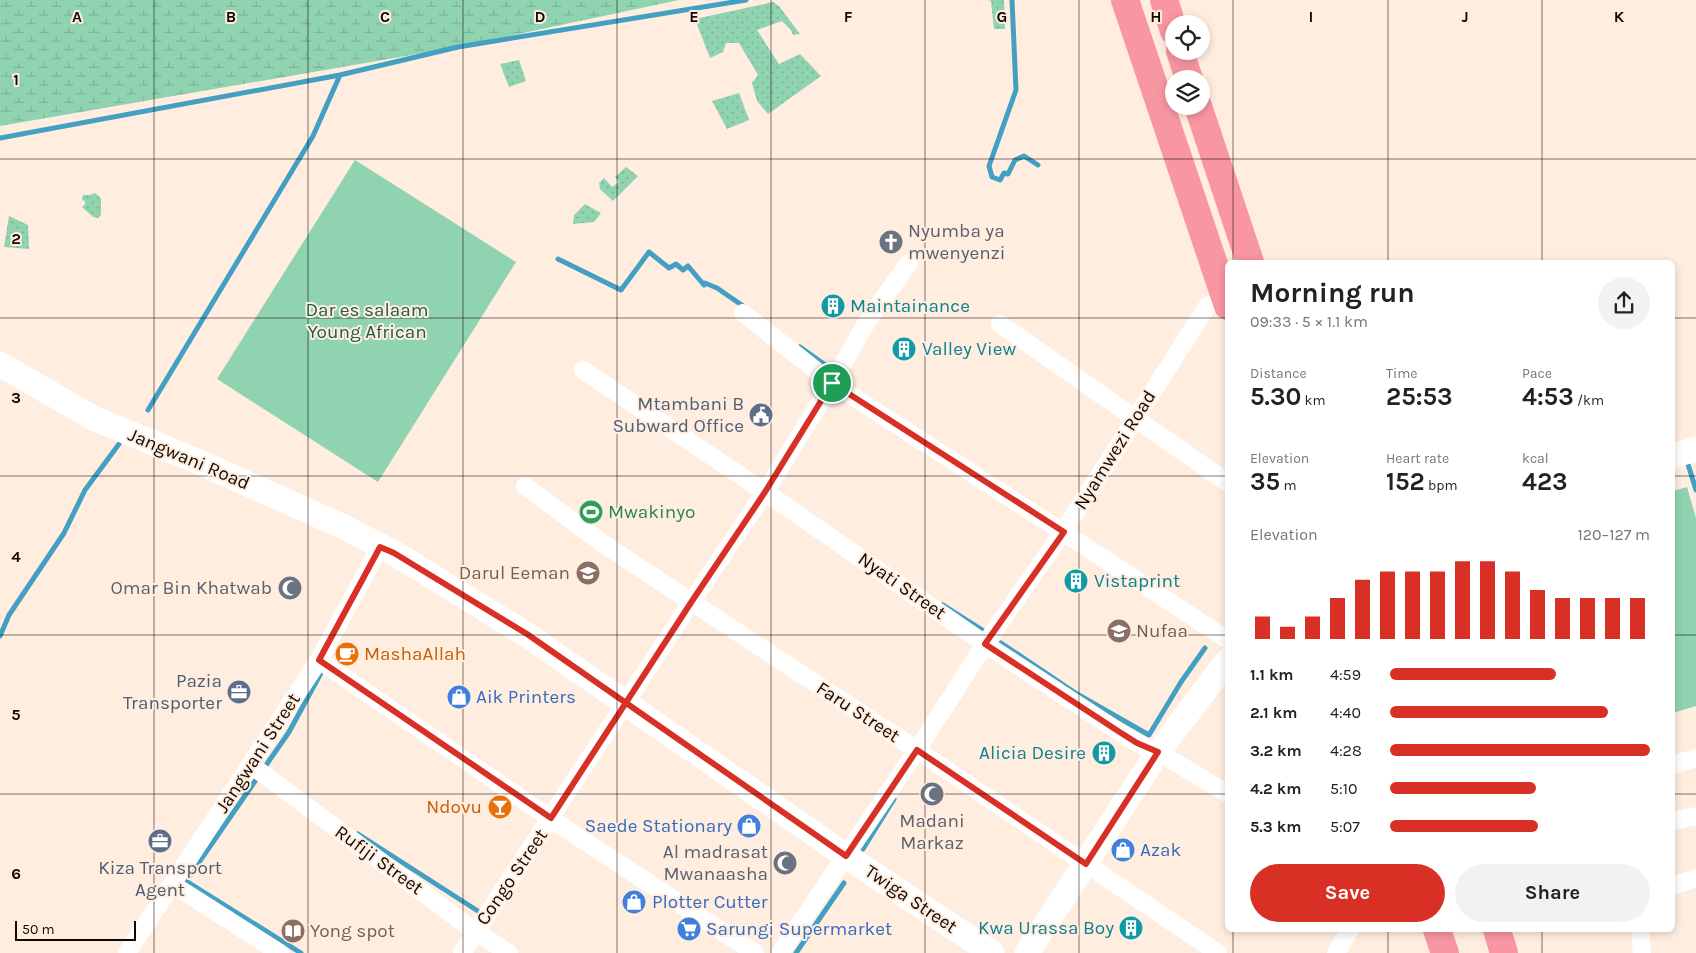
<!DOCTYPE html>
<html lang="en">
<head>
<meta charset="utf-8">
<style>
  :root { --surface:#fff; --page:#f2f2f2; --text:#222; --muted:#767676; --accent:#d93025 }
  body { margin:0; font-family:Karla,sans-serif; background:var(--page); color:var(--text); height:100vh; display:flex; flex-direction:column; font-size:19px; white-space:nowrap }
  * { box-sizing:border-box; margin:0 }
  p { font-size:16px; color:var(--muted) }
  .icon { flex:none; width:28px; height:28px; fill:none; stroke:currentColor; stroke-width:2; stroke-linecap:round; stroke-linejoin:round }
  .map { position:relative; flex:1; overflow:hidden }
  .panel { position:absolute; left:1225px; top:260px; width:450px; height:672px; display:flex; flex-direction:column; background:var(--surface); border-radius:8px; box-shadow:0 2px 8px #0003 }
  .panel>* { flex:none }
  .fabs { position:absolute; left:1165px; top:15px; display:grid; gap:10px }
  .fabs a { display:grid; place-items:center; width:45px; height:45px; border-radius:50%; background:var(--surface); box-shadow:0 2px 8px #0003; font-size:25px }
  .scale { position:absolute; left:15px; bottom:12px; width:121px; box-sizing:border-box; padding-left:5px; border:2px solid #120903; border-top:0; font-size:14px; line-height:18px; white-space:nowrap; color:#120903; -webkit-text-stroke:4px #ffeee0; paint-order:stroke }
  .pin { position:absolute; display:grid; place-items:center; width:42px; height:42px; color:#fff; margin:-21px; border:2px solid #fff; border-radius:50%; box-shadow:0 1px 5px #0007 }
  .round { display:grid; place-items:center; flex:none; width:52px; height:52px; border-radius:26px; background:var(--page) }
  .head { display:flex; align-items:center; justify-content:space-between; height:85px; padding:0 25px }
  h1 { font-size:28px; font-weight:700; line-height:38px }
  .metrics { display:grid; grid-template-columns:repeat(3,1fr); gap:8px; height:85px; padding:5px 25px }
  .metrics div { display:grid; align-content:center }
  .metrics b { font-size:25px; font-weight:700 }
  .metrics small { font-size:14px; font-weight:400 }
  .metrics p { font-size:14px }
  .chart { height:140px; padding:10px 25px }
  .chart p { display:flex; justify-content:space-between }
  .chart svg { width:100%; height:90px; margin-top:5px; stroke:var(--accent); stroke-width:6 }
  .cta { display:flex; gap:10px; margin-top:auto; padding:10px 25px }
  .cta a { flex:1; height:58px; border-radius:30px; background:var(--accent); color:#fff; font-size:20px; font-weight:700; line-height:58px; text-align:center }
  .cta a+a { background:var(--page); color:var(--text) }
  ul { padding:0 25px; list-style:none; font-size:16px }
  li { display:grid; grid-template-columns:80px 60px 1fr; align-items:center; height:38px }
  li i { height:12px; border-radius:6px; background:var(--accent) }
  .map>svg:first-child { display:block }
  .grass { fill:url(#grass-dots) }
  .wetland { fill:url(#wetland-marsh) }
  .green { fill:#90d3b1 }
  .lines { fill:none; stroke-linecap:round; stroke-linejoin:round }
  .stream { stroke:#43a0c3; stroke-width:5 }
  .street { stroke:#fff; stroke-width:18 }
  .secondary { stroke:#fff; stroke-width:25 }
  .highway { stroke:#f896a2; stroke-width:28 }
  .route-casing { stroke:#fff; stroke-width:10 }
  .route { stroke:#d93025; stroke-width:6 }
  .grid { fill:none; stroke:#120903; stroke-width:1; stroke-opacity:0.55 }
  .labels { text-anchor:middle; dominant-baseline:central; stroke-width:4; stroke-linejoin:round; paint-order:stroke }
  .worship-label { font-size:19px; fill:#5b616d; stroke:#ffeee0; text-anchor:end }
  .culture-label { font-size:19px; fill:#0d838f; stroke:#ffeee0; text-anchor:start }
  .park-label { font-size:19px; fill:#205e43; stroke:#ffeee0 }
  .service-label { font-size:19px; fill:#4e5e75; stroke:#ffeee0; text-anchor:end }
  .street-label { font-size:19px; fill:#120903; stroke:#ffeee0 }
  .leisure-label { font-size:19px; fill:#27864d; stroke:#ffeee0; text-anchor:start }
  .education-label { font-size:19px; fill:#785e54; stroke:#ffeee0; text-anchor:start }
  .food-label { font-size:19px; fill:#c56008; stroke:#ffeee0; text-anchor:start }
  .shop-label { font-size:19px; fill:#366cbe; stroke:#ffeee0; text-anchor:start }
  .grid-label { font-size:16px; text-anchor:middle; font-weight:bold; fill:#120903; stroke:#ffeee0; stroke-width:4; stroke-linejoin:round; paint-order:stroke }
</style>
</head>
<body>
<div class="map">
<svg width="1696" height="953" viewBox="0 0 1696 953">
  <defs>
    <pattern id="grass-dots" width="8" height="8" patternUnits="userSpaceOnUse" patternTransform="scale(1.25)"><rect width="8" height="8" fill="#90d3b1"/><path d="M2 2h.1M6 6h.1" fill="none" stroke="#7bb497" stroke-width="1.8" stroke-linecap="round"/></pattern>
    <pattern id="wetland-marsh" width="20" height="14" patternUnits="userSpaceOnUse" patternTransform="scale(1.25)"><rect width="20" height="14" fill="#90d3b1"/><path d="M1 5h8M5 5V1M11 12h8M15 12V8" fill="none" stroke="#7bb497"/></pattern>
  </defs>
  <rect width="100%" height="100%" fill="#ffeee0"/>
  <!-- grass -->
  <path class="grass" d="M 988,0 L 1004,0 L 1005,29 L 994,29 L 991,1 Z
    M 773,2 L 779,6 L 800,34 L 793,35 L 791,30 L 782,21 L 757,30 L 779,64 L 800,54 L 821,76 L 768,114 L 757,101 L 752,83 L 758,75 L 739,43 L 726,43 L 723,52 L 710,58 L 695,19 Z
    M 519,60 L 526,81 L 509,87 L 500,64 Z
    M 739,93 L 749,120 L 727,129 L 712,101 Z
    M 626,167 L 638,176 L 613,201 L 600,189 L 599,183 L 604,178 L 612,187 L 619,182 L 615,177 Z
    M 95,193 L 101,198 L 101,215 L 98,218 L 93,217 L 82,207 L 85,204 L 85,201 L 82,200 L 83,195 L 90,195 Z
    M 585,204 L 601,213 L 594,222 L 573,224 L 574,215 Z
    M 9,216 L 28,225 L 29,249 L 4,247 Z"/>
  <!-- wetland -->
  <path class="wetland" d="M 0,0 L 679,0 L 458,47 L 0,126 Z"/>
  <!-- green -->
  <path class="green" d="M 355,160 L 516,262 L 378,482 L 217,379 Z
    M 1687,487 L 1696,518 L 1696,706 L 1673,713 L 1673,491 Z"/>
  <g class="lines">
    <!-- stream -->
    <path class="stream" d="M 1012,0 L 1016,90 L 989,166 L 992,177 L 1000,180 L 1004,173 L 1008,174 L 1015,160 L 1024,156 L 1038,165
      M 0,138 L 340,75 L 458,47 L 746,0
      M 558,259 L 621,290 L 649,252 L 669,268 L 676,264 L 683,270 L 688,266 L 704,285 L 705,283 L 717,288 L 746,308
      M 800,347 L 824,364
      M 148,410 L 313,136 L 340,75
      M 1687,461 L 1696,490
      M 943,605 L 987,633
      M 0,636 L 9,615 L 64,533 L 85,490 L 119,444
      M 1001,643 L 1077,694 L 1149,735 L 1181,682 L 1205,648
      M 358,834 L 481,913 L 483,910
      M 863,849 L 894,799
      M 301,953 L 186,881 L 289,732 L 321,673
      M 796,953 L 844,883"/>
    <!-- street -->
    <path class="street" d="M 743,313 L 832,383 L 1063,532 L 1228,640
      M 1000,324 L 1228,483
      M 583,370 L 765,492 L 985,644 L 1118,731 L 1137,743 L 1158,752 L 1228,794
      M 525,486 L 605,545 L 917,750 L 1218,953
      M 319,660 L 551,819 L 755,953
      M 251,765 L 476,932 L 509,953
      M 1672,765 L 1696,758
      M 1672,821 L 1696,816
      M 172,884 L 280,953
      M 1672,886 L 1696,878
      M 1640,930 L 1642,953
      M 127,953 L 319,660 L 380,547
      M 462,953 L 692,601 L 765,492 L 832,383 L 868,320 L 909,263
      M 780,953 L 917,750 L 985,644 L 1063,532 L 1208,305
      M 1336,953 L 1350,930"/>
    <!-- secondary -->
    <path class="secondary" d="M 0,364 L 93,418 L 199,462 L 344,527 L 394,553 L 527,635 L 846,856 L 992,953
      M 1672,456 L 1696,449
      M 1027,953 L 1158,752 L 1228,660"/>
    <!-- highway -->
    <path class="highway" d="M 1125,0 L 1228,306
      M 1164,0 L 1174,31
      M 1180,51 L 1189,79
      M 1198,106 L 1250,262
      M 1437,930 L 1445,953
      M 1497,930 L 1504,953"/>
  </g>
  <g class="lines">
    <defs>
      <path id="route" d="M 832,383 L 765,492 L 692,601 L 551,818 L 319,660 L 380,547 L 394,553 L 527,634 L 846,856 L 917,750 L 1086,864 L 1158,752 L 1137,743 L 1118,731 L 985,644 L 1064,532 L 832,383"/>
    </defs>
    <!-- route casing -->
    <use href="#route" class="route-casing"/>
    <!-- route -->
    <use href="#route" class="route"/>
  </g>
  <!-- grid -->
  <path class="grid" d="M 154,0 L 154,953M 308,0 L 308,953M 463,0 L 463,953M 617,0 L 617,953M 771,0 L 771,953M 925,0 L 925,953M 1079,0 L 1079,953M 1233,0 L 1233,262M 1388,0 L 1388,262M 1542,0 L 1542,262M 0,159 L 1696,159M 0,318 L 1228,318M 1672,318 L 1696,318M 0,476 L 1228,476M 1672,476 L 1696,476M 0,635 L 1228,635M 1672,635 L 1696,635M 0,794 L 1228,794M 1672,794 L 1696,794M 1233,930 L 1233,953M 1388,930 L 1388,953M 1542,930 L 1542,953"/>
  <!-- icons -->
  <defs>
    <symbol id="church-disc" viewBox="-11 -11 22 22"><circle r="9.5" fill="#6b7280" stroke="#ffeee0"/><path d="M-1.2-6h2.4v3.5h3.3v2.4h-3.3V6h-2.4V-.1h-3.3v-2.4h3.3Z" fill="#fff"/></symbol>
    <symbol id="building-disc" viewBox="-11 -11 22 22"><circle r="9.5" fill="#0f9aa8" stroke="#ffeee0"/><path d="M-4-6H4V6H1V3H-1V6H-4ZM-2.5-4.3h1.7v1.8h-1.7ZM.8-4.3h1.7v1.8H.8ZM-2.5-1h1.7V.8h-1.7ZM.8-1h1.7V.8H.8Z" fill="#fff"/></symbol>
    <symbol id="civic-disc" viewBox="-11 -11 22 22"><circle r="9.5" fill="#5c6f8a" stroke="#ffeee0"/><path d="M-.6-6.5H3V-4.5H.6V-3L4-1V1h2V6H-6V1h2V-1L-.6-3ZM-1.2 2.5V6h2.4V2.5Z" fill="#fff"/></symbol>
    <symbol id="stadium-disc" viewBox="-11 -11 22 22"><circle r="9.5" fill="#2e9e5b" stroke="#ffeee0"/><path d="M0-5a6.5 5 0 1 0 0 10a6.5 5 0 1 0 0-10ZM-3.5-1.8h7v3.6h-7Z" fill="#fff"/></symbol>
    <symbol id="school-disc" viewBox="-11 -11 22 22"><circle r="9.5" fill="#8d6e63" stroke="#ffeee0"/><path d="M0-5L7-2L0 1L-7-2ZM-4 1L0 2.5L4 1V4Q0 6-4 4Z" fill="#fff"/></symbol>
    <symbol id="mosque-disc" viewBox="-11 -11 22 22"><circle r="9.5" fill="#6b7280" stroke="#ffeee0"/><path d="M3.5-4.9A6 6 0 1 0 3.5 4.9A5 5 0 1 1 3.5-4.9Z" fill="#fff"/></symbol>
    <symbol id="cafe-disc" viewBox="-11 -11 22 22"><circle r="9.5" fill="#e8710a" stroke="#ffeee0"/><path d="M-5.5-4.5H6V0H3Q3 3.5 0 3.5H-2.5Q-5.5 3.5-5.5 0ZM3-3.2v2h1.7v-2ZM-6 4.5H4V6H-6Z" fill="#fff"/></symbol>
    <symbol id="office-disc" viewBox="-11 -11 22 22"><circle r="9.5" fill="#5c6f8a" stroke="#ffeee0"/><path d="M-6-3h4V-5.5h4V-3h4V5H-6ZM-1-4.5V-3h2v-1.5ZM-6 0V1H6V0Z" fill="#fff"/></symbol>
    <symbol id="shop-disc" viewBox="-11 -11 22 22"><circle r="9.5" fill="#3f7fe0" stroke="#ffeee0"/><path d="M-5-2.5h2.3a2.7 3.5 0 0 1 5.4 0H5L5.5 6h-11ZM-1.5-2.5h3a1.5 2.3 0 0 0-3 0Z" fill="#fff"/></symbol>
    <symbol id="bar-disc" viewBox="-11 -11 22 22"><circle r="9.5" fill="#e8710a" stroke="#ffeee0"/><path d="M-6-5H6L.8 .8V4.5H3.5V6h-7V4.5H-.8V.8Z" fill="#fff"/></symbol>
    <symbol id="supermarket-disc" viewBox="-11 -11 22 22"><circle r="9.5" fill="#3f7fe0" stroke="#ffeee0"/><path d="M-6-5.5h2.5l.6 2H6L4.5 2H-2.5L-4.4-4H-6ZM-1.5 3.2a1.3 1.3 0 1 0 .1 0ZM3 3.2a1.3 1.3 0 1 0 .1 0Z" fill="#fff"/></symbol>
    <symbol id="library-disc" viewBox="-11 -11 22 22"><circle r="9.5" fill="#8d6e63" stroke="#ffeee0"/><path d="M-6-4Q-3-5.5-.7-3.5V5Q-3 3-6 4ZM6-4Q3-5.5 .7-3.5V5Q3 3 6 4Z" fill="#fff"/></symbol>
  </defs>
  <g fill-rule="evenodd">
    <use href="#church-disc" x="877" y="228" width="28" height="28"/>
    <use href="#building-disc" x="819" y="292" width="28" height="28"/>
    <use href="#building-disc" x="890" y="335" width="28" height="28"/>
    <use href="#civic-disc" x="747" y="401" width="28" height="28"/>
    <use href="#stadium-disc" x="577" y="498" width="28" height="28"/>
    <use href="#school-disc" x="574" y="559" width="28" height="28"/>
    <use href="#building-disc" x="1062" y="567" width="28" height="28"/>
    <use href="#mosque-disc" x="276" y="574" width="28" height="28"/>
    <use href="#school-disc" x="1105" y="617" width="28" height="28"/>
    <use href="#cafe-disc" x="333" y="640" width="28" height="28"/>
    <use href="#office-disc" x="225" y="678" width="28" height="28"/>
    <use href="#shop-disc" x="445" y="683" width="28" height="28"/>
    <use href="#building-disc" x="1090" y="739" width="28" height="28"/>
    <use href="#mosque-disc" x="918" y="780" width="28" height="28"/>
    <use href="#bar-disc" x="486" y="793" width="28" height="28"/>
    <use href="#shop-disc" x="735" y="812" width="28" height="28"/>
    <use href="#office-disc" x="146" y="827" width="28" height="28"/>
    <use href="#shop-disc" x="1109" y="836" width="28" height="28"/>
    <use href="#mosque-disc" x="771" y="849" width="28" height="28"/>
    <use href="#shop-disc" x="620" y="888" width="28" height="28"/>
    <use href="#building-disc" x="1117" y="914" width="28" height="28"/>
    <use href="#supermarket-disc" x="675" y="915" width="28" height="28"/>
    <use href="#library-disc" x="279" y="917" width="28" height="28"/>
  </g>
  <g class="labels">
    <!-- worship labels -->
    <g class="worship-label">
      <text x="908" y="231" text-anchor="start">Nyumba ya<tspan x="908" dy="22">mwenyenzi</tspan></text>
      <text x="272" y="588">Omar Bin Khatwab</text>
      <text x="932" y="821" text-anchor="middle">Madani<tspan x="932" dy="22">Markaz</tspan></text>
      <text x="768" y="852">Al madrasat<tspan x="768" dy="22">Mwanaasha</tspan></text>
    </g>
    <!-- culture labels -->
    <g class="culture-label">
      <text x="850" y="306">Maintainance</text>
      <text x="922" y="349">Valley View</text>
      <text x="1094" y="581">Vistaprint</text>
      <text x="1086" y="753" text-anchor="end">Alicia Desire</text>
      <text x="1114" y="928" text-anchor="end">Kwa Urassa Boy</text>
    </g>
    <!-- park labels -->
    <g class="park-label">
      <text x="367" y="310">Dar es salaam<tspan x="367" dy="22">Young African</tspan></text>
    </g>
    <!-- service labels -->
    <g class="service-label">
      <text x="744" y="404">Mtambani B<tspan x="744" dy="22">Subward Office</tspan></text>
      <text x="222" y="681">Pazia<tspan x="222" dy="22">Transporter</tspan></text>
      <text x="160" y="868" text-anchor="middle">Kiza Transport<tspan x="160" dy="22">Agent</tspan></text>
    </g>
    <!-- street labels -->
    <g class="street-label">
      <text transform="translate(1115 450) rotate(-58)">Nyamwezi Road</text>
      <text transform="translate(189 459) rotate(23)">Jangwani Road</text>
      <text transform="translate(902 586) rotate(35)">Nyati Street</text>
      <text transform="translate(858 712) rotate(33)">Faru Street</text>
      <text transform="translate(258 753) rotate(-57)">Jangwani Street</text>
      <text transform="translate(379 860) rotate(36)">Rufiji Street</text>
      <text transform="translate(512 877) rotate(-56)">Congo Street</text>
      <text transform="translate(911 899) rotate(34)">Twiga Street</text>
    </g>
    <!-- leisure labels -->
    <g class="leisure-label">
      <text x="608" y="512">Mwakinyo</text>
    </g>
    <!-- education labels -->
    <g class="education-label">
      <text x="570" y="573" text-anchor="end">Darul Eeman</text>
      <text x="1136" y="631">Nufaa</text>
      <text x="310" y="931">Yong spot</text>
    </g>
    <!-- food labels -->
    <g class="food-label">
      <text x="364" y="654">MashaAllah</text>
      <text x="482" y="807" text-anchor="end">Ndovu</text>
    </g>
    <!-- shop labels -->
    <g class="shop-label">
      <text x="476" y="697">Aik Printers</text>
      <text x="732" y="826" text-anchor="end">Saede Stationary</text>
      <text x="1140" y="850">Azak</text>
      <text x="652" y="902">Plotter Cutter</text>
      <text x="706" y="929">Sarungi Supermarket</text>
    </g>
  </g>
  <g class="grid-label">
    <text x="77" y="22">A</text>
    <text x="231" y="22">B</text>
    <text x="385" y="22">C</text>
    <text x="540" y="22">D</text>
    <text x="694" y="22">E</text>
    <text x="848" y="22">F</text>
    <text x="1002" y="22">G</text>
    <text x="1156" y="22">H</text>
    <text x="1311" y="22">I</text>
    <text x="1465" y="22">J</text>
    <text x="1619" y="22">K</text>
    <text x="16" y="85">1</text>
    <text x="16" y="244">2</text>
    <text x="16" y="403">3</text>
    <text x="16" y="562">4</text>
    <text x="16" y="720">5</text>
    <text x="16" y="879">6</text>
  </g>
</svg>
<div class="fabs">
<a><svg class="icon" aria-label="locate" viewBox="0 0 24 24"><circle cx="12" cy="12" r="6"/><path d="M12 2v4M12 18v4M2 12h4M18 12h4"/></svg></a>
<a><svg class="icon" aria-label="layers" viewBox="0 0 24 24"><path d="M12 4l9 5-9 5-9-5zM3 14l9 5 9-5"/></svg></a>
</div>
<div class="scale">50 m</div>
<div class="pin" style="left:832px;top:383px;background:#1e9e55"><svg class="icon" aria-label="arrive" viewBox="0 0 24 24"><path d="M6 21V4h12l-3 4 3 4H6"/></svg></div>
<section class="panel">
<div class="head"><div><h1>Morning run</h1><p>09:33 · 5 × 1.1 km</p></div><a class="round"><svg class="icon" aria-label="share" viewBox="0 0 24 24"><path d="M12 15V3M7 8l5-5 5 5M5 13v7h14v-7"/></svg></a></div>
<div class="metrics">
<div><p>Distance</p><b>5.30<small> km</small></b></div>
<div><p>Time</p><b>25:53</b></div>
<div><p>Pace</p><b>4:53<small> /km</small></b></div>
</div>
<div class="metrics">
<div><p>Elevation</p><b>35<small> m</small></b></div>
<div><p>Heart rate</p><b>152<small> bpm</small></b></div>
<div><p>kcal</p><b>423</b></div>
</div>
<div class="chart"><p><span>Elevation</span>120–127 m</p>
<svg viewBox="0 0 160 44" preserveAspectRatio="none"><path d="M5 44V33M15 44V38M25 44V33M35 44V24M45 44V15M55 44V11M65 44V11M75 44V11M85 44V6M95 44V6M105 44V11M115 44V20M125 44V24M135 44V24M145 44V24M155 44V24"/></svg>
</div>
<ul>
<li><b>1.1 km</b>4:59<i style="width:64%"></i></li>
<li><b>2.1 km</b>4:40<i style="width:84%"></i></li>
<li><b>3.2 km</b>4:28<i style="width:100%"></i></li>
<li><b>4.2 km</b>5:10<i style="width:56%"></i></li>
<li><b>5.3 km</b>5:07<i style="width:57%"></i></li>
</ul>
<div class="cta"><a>Save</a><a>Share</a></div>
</section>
</div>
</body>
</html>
